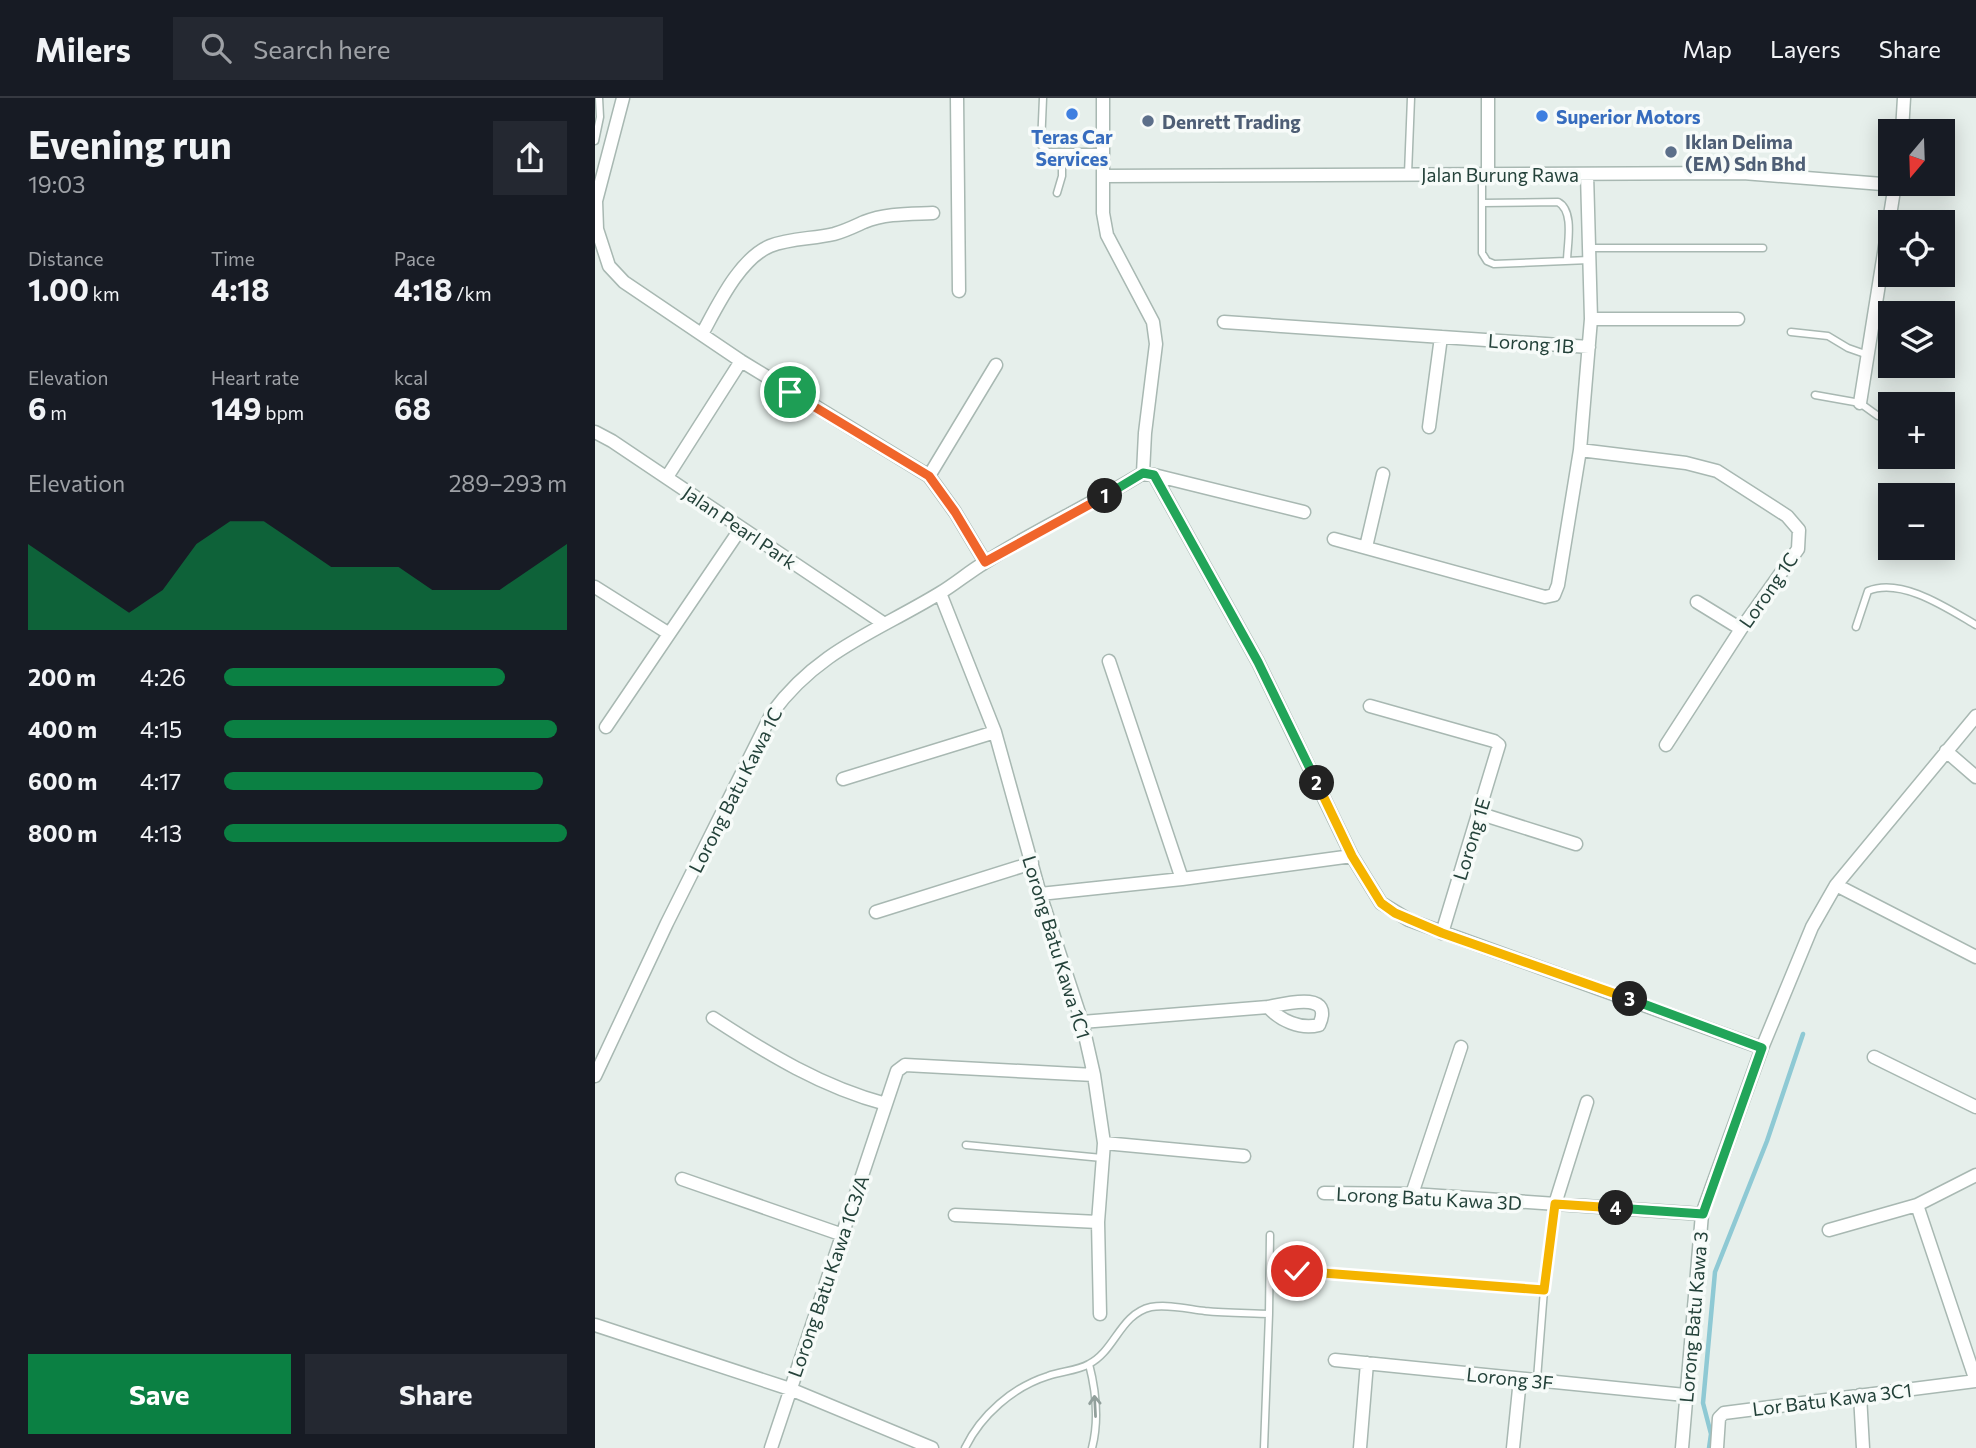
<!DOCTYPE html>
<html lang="en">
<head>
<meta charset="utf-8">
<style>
  :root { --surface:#171b24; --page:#242831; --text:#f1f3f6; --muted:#9ea1a6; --line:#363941; --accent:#0b8043 }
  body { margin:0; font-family:Commissioner,sans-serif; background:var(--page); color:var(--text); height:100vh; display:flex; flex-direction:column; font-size:26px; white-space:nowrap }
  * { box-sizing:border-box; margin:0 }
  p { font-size:23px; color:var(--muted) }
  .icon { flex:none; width:38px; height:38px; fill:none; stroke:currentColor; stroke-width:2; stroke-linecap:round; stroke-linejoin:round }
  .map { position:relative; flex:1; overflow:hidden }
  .sheet { display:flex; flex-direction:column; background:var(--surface); width:595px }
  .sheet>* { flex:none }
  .needle { width:46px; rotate:199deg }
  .fabs { position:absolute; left:1283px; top:21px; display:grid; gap:14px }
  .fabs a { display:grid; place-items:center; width:77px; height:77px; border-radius:0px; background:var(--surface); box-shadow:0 4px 18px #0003; font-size:35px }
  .pin { position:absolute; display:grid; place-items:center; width:60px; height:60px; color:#fff; margin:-30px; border:4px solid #fff; border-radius:50%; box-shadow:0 2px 7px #0007 }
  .km { position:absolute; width:35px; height:35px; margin:-18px; border-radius:50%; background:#222; color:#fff; font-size:19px; line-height:35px; text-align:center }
  .round { display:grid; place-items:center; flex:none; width:74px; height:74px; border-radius:0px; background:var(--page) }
  .overview { display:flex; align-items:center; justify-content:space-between; height:119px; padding:0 28px }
  h1 { font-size:38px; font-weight:700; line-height:52px }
  .figures { display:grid; grid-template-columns:repeat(3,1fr); gap:10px; height:119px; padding:7px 28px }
  .figures div { display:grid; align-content:center }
  .figures b { font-size:30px; font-weight:700 }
  .figures small { font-size:19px; font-weight:400 }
  .figures p { font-size:19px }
  .chart { height:196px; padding:14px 28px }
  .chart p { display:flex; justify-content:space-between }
  .chart svg { width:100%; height:126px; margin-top:7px; fill:var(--accent); opacity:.7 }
  .action { display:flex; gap:14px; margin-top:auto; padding:14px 28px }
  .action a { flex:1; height:80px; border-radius:0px; background:var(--accent); color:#fff; font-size:28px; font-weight:700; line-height:80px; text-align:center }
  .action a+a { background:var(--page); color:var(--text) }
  ul { padding:0 28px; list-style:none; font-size:23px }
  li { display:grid; grid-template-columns:112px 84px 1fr; align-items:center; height:52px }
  li i { height:18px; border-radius:9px; background:var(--accent) }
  header { display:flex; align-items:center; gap:42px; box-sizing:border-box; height:98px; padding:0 35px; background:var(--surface); border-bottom:2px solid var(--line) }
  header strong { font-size:33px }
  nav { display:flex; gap:38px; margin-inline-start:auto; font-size:24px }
  .search { width:490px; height:63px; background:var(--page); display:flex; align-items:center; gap:18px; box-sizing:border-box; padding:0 24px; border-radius:0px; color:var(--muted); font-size:26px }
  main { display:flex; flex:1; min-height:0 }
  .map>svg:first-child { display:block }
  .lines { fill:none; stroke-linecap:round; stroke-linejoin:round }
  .stream { stroke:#8ec9d4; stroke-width:4.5 }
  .lane-casing { stroke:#a8b8b2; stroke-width:9 }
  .street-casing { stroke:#a8b8b2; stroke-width:15 }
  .lane { stroke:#fff; stroke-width:6 }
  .street { stroke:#fff; stroke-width:12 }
  .oneway { stroke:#92a09c }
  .split-1-casing { stroke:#fff; stroke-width:14 }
  .split-2-casing { stroke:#fff; stroke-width:14 }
  .split-3-casing { stroke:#fff; stroke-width:14 }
  .split-4-casing { stroke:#fff; stroke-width:14 }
  .split-5-casing { stroke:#fff; stroke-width:14 }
  .split-1 { stroke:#f0652b; stroke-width:9 }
  .split-2 { stroke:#22a559; stroke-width:9 }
  .split-3 { stroke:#f5b400; stroke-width:9 }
  .split-4 { stroke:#22a559; stroke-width:9 }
  .split-5 { stroke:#f5b400; stroke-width:9 }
  .shop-dot { fill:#3f7fe0; stroke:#f7fbf9; stroke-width:2.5 }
  .service-dot { fill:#5c6f8a; stroke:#f7fbf9; stroke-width:2.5 }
  .labels { text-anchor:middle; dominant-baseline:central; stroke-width:7; stroke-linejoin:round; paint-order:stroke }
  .shop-label { font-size:19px; font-weight:bold; fill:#366cbe; stroke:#f7fbf9; text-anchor:start }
  .service-label { font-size:19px; font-weight:bold; fill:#4e5e75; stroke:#f7fbf9; text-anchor:start }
  .street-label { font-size:19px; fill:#24423a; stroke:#f7fbf9 }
</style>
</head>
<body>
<header>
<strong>Milers</strong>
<div class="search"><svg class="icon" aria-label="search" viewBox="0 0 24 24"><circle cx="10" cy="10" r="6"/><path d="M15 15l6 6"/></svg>Search here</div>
<nav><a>Map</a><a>Layers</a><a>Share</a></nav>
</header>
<main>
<section class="sheet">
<div class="overview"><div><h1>Evening run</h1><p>19:03</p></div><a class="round"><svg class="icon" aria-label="share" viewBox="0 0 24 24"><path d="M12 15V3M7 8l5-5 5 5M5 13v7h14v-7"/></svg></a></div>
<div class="figures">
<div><p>Distance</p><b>1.00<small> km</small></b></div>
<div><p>Time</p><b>4:18</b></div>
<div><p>Pace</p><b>4:18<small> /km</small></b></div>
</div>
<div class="figures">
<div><p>Elevation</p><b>6<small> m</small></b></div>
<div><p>Heart rate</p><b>149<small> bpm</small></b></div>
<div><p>kcal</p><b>68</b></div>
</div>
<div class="chart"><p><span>Elevation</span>289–293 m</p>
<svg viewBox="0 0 160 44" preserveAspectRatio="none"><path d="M0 44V14L10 22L20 30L30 38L40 30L50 14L60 6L70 6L80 14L90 22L100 22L110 22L120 30L130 30L140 30L150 22L160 14V44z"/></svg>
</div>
<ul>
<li><b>200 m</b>4:26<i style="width:82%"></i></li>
<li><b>400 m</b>4:15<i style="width:97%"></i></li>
<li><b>600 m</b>4:17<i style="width:93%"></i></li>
<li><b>800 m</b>4:13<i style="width:100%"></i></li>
</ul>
<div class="action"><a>Save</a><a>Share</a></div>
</section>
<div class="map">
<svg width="1381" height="1350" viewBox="0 0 1381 1350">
  <rect width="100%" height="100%" fill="#e6efeb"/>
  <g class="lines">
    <!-- stream -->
    <path class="stream" d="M 1114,1350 L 1116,1336 L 1108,1305 L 1120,1174 L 1172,1043 L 1208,936"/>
    <defs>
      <path id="lane" d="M 448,0 L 446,47 L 453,54 L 507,54
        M 0,43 L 5,19 L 4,0
        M 887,75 L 887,155 L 892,163 L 899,166 L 994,162
        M 813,76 L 816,0
        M 462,95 L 467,78 L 467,54
        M 887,105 L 963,104 C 980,113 972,147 972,163
        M 994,150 L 1168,150
        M 1196,234 L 1233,238 L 1253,250 L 1273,257
        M 1220,297 L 1265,305 L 1283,318 L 1295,322
        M 1261,529 L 1273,493 C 1306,479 1352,510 1381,527
        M 371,1047 L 507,1060
        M 702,1173 L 949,1192
        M 494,1266 C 501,1293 504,1323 497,1350
        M 942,1281 L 949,1192 L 960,1106
        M 370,1350 C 386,1317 418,1289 453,1278 C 466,1273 482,1273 494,1266 C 520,1253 525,1216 556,1209 C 573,1206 593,1211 610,1213 C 631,1215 653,1215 674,1216 L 675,1137
        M 669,1350 L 674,1216"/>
      <path id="street" d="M 28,0 L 1,103 L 2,131 L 14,168 L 29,184 L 146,263 L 334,378 L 360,414 L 390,464
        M 362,0 L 364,193
        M 508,0 L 508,115 L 512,137 L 558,224 L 561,246 L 550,335 L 548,375 L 559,377 L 663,564 L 757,758 L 786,805 L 814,822 L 1167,950
        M 1307,33 L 1309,0
        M 893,75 L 893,0
        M 508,78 L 1148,75 L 1300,87
        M 996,221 L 1143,221
        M 629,224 L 994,249
        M 107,236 C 122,209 144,161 175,148 C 195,140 218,141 239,136 C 250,133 258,129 269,124 C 291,115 315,116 338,115
        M 1265,305 L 1300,86
        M 834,329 L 846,239
        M 0,334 L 17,343 L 288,525
        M 985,352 L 1091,365 L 1122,373 L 1192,418 L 1204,432 L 1203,451 L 1146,531 L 1071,647
        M 559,377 L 709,414
        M 334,378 L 401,267
        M 72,379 L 146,263
        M 739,441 L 950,499 L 959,497 L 963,487 L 985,352 L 996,221 L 992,76
        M 771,449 L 788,376
        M 0,489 L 73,535
        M 345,495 L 400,634 L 445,796 L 487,924 L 499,977 L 509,1045 L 503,1124 L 505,1216
        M 1102,504 L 1146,531
        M 514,563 L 587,781
        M 775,608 L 899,643 L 904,647 L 847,835
        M 11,629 L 146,430
        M 1351,653 L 1381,679
        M 248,681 L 400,634
        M 883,715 L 981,746
        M 1241,787 L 1381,859
        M 445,796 L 587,781 L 757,758
        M 281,814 L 437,765
        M 118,920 C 173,956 227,989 291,1006
        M 487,924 L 673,909 C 689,906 740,892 724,927 C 705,932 685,922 673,909
        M 1279,959 L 1381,1009
        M 0,978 L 72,825 L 177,615 C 223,552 281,534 345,495 C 360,486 374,474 389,465 C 440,432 496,407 548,375
        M 509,1045 L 649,1058
        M 87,1081 L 248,1137
        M 729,1095 L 817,1096 L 1107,1116
        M 817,1096 L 866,949
        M 960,1106 L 992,1004
        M 1322,1107 L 1381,1283
        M 360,1117 L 503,1124
        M 1234,1132 L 1322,1107 L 1381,1077
        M 0,1227 L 195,1291 L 337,1350
        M 740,1262 L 1090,1297
        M 1265,1297 L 1268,1350
        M 176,1350 L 302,973 L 310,967 L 499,977
        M 765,1350 L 772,1265
        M 918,1350 L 925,1281
        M 1087,1350 L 1107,1116 L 1167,950 L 1217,829 L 1241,787 L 1381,618
        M 1122,1350 L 1124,1320 L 1129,1315 L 1381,1283"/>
    </defs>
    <!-- lane casing -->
    <use href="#lane" class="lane-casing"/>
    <!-- street casing -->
    <use href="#street" class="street-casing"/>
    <!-- lane -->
    <use href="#lane" class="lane"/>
    <!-- street -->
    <use href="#street" class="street"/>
  </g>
  <!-- one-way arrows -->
  <defs><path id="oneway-shaft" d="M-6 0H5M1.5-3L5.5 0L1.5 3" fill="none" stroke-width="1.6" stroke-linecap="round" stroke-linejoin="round" transform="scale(1.75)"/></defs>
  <use class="oneway" href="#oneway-shaft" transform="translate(500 1308) rotate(-93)"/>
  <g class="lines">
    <defs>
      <path id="split-1" d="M 195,294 L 334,378 L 360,414 L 390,464 L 510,398"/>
      <path id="split-2" d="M 510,398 L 548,375 L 559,377 L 663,564 L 722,685"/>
      <path id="split-3" d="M 722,685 L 757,758 L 786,805 L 800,815 L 847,835 L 1035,901"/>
      <path id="split-4" d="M 1021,1110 L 1108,1116 L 1167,950 L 1035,901"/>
      <path id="split-5" d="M 702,1173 L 949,1192 L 960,1106 L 1021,1110"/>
    </defs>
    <!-- split-1 casing -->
    <use href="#split-1" class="split-1-casing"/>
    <!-- split-2 casing -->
    <use href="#split-2" class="split-2-casing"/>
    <!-- split-3 casing -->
    <use href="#split-3" class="split-3-casing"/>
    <!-- split-4 casing -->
    <use href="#split-4" class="split-4-casing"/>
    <!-- split-5 casing -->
    <use href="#split-5" class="split-5-casing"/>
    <!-- split-1 -->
    <use href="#split-1" class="split-1"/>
    <!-- split-2 -->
    <use href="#split-2" class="split-2"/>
    <!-- split-3 -->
    <use href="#split-3" class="split-3"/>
    <!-- split-4 -->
    <use href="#split-4" class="split-4"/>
    <!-- split-5 -->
    <use href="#split-5" class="split-5"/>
  </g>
  <!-- markers -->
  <g class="shop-dot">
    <circle cx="477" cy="16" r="7"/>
    <circle cx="947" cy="18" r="7"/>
  </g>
  <g class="service-dot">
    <circle cx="553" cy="23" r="7"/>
    <circle cx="1076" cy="54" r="7"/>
  </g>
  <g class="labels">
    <!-- shop labels -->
    <g class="shop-label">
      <text x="961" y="18">Superior Motors</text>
      <text x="477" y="38" text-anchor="middle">Teras Car<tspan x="477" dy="22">Services</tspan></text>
    </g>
    <!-- service labels -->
    <g class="service-label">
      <text x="567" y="23">Denrett Trading</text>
      <text x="1090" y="43">Iklan Delima<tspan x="1090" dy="22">(EM) Sdn Bhd</tspan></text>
    </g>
    <!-- street labels -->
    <g class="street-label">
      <text x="905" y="76">Jalan Burung Rawa</text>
      <text transform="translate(936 245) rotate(4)">Lorong 1B</text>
      <text transform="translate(145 429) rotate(34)">Jalan Pearl Park</text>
      <text transform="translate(1173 492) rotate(-55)">Lorong 1C</text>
      <text transform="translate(140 692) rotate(-63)">Lorong Batu Kawa 1C</text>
      <text transform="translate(876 741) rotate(-73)">Lorong 1E</text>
      <text transform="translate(462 849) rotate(73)">Lorong Batu Kawa 1C1</text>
      <text transform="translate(834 1100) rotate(3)">Lorong Batu Kawa 3D</text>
      <text transform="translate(233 1178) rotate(-71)">Lorong Batu Kawa 1C3/A</text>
      <text transform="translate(1098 1219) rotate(-85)">Lorong Batu Kawa 3</text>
      <text transform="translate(915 1280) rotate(6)">Lorong 3F</text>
      <text transform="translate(1237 1301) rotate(-7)">Lor Batu Kawa 3C1</text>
    </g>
  </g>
</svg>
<div class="fabs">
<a><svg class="needle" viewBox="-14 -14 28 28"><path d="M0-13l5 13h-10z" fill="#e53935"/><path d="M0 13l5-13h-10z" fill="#9ea1a6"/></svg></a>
<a><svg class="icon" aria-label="locate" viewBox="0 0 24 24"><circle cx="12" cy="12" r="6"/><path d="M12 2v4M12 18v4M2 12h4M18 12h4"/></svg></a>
<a><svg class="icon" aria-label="layers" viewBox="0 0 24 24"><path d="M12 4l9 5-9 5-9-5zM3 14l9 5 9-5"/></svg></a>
<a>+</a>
<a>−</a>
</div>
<div class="pin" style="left:195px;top:294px;background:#1e9e55"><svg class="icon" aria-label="arrive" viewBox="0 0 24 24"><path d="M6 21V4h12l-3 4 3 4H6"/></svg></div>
<div class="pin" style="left:702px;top:1173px;background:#d93025"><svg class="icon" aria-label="check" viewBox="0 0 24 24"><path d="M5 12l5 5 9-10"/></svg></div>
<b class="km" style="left:510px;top:398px">1</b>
<b class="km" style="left:722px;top:685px">2</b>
<b class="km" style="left:1035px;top:901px">3</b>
<b class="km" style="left:1021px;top:1110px">4</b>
</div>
</main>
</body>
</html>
